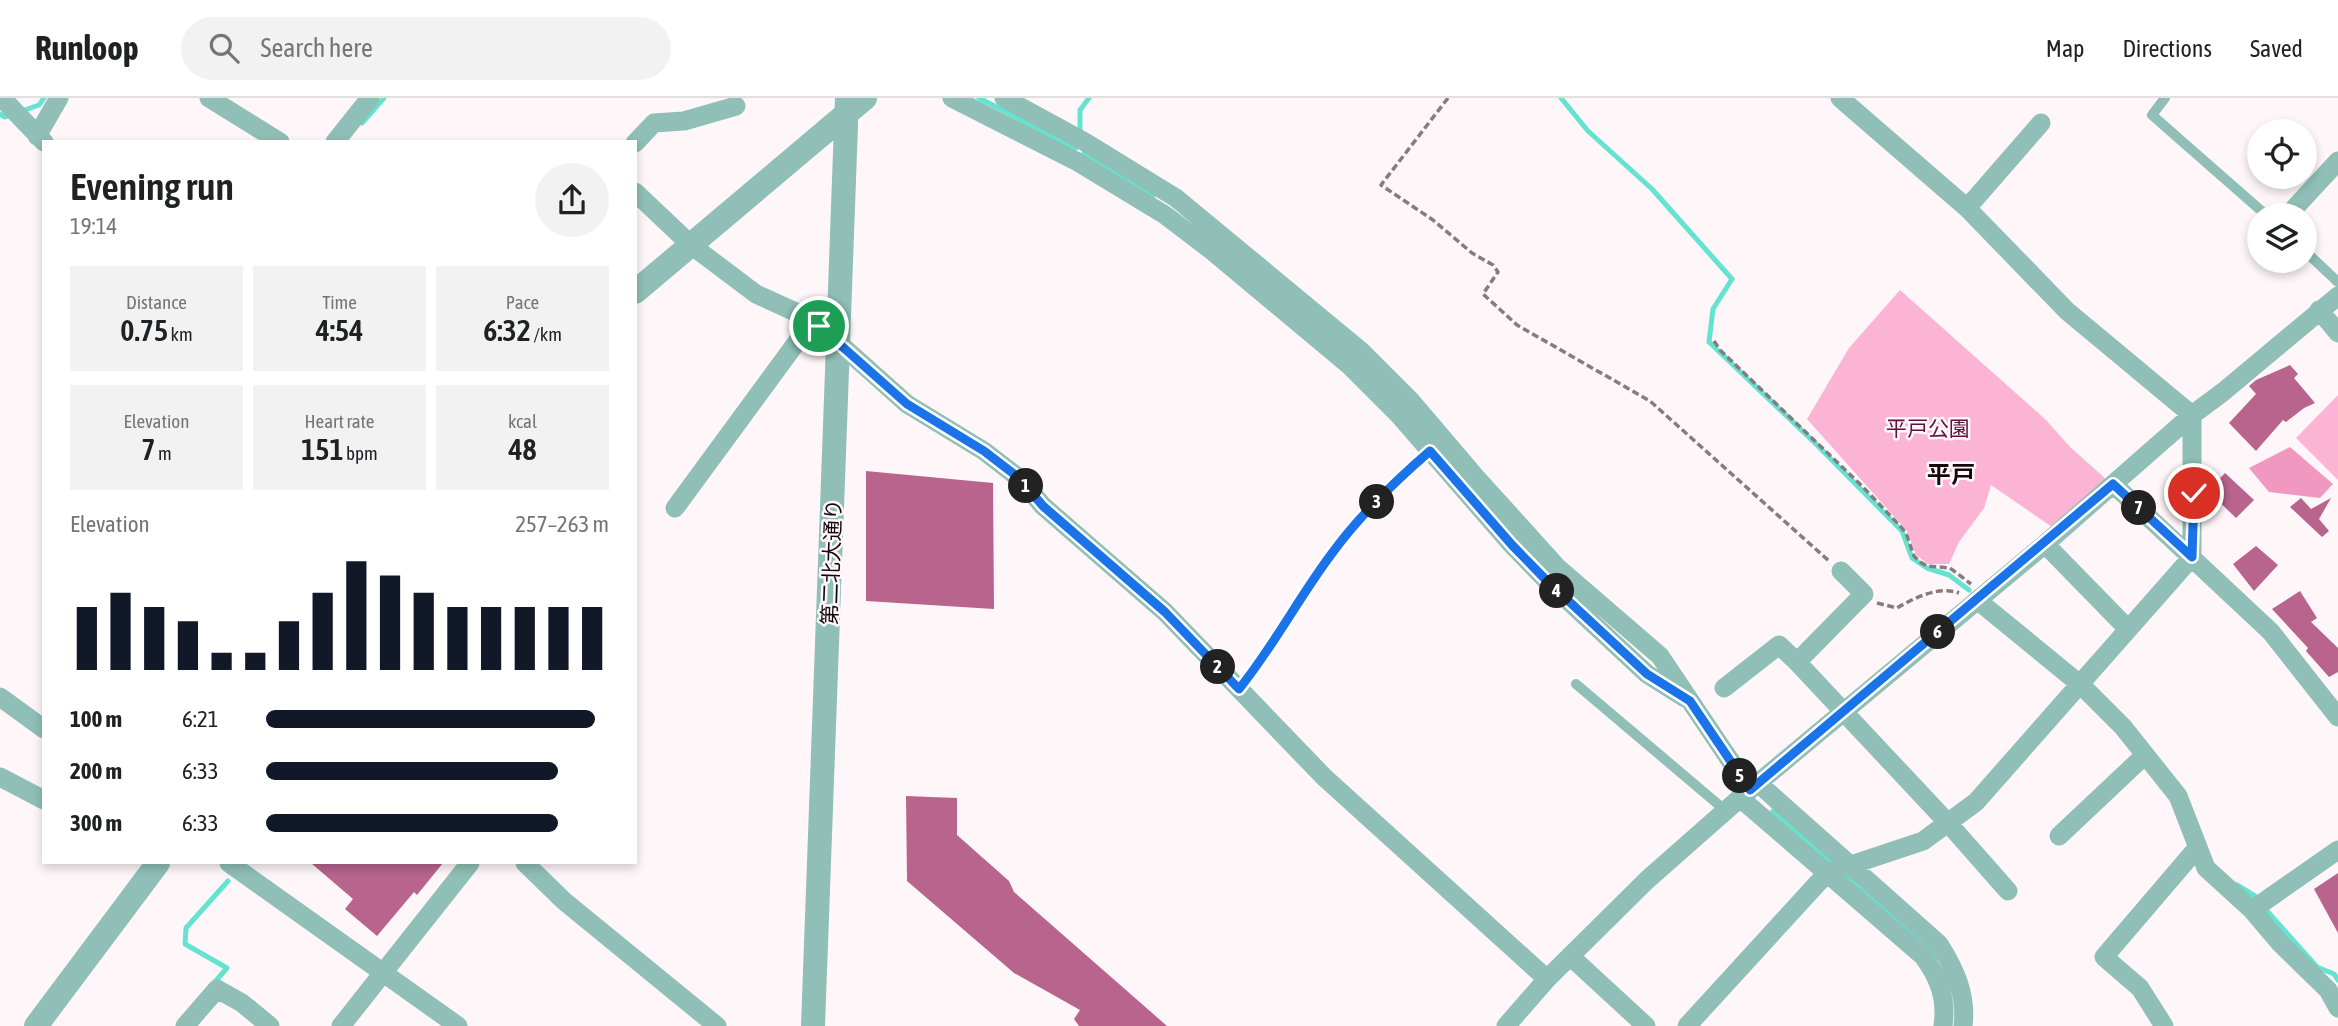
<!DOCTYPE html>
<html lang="en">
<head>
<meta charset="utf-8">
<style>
  :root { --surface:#fff; --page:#f2f2f2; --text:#202124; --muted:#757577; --line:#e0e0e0; --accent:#111827 }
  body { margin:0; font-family:"Asap Condensed","Noto Sans JP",sans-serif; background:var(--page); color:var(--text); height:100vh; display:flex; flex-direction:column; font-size:26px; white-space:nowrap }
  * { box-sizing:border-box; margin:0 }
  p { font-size:23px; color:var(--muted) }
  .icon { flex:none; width:38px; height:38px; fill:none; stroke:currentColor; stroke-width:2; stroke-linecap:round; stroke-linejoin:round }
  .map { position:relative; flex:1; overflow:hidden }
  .side { position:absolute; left:42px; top:42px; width:595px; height:724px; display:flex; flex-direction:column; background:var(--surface); border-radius:0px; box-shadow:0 4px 10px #0003 }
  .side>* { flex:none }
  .tools { position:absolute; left:2247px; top:21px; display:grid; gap:14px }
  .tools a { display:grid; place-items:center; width:70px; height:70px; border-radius:50%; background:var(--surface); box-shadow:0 4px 10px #0003; font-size:35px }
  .pin { position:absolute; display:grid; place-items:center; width:60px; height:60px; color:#fff; margin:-30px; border:4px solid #fff; border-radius:50%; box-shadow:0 2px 7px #0007 }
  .km { position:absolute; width:35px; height:35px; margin:-18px; border-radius:50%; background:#222; color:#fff; font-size:19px; line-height:35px; text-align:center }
  .round { display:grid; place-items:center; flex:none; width:74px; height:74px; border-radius:37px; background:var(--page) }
  .head { display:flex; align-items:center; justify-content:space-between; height:119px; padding:0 28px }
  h1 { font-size:38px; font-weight:600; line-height:52px }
  .metrics { display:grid; grid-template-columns:repeat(3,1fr); gap:10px; height:119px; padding:7px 28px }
  .metrics div { display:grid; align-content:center; border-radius:0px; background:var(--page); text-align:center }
  .metrics b { font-size:30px; font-weight:600 }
  .metrics small { font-size:19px; font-weight:400 }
  .metrics p { font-size:19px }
  .chart { height:196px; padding:14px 28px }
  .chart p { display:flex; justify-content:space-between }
  .chart svg { width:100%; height:126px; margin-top:7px; stroke:var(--accent); stroke-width:6 }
  ul { padding:0 28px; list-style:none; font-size:23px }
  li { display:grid; grid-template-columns:112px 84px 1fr; align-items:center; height:52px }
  li i { height:18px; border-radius:9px; background:var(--accent) }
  header { display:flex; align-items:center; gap:42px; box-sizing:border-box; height:98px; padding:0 35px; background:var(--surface); border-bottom:2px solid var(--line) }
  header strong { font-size:33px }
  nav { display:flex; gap:38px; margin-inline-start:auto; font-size:24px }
  .search { width:490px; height:63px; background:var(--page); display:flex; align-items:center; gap:18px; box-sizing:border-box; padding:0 24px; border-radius:38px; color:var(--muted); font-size:26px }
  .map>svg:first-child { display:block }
  .green { fill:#fcb4d4 }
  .forest { fill:#f198c1 }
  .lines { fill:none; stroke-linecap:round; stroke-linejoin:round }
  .stream { stroke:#63e3d0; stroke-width:5 }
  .building { fill:#b8648d }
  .path { stroke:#867c80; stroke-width:3.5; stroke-dasharray:7 3.5; stroke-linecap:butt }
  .service { stroke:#8fbfb6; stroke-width:10 }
  .minor { stroke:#8fbfb6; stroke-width:19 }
  .tertiary { stroke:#8fbfb6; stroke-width:24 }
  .route-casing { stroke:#fff; stroke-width:14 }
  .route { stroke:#1a73e8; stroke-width:9 }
  .labels { text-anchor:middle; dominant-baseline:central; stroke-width:5; stroke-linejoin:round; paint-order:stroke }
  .park-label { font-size:21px; fill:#5f123e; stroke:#fef6f9 }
  .street-label { font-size:21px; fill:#14080d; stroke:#fef6f9 }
  .quarter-label { font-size:24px; font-weight:bold; fill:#14080d; stroke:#fef6f9 }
</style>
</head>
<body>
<header>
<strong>Runloop</strong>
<div class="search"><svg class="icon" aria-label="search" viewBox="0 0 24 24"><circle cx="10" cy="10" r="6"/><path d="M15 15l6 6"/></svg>Search here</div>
<nav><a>Map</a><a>Directions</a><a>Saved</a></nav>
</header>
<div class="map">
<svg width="2338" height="928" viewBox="0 0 2338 928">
  <rect width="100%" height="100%" fill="#fef6f9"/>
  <!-- green -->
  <path class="green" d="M 1900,192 L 2046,322 L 2070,349 L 2107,382 L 2052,429 L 1991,387 L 1984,410 L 1959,444 L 1949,466 L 1928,466 L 1916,457 L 1907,433 L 1807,321 L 1849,250 Z
    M 2338,297 L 2338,382 L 2296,340 Z"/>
  <!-- forest -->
  <path class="forest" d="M 2290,349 L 2333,386 L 2320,400 L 2269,394 L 2249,370 Z"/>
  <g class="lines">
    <!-- stream -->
    <path class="stream" d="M 979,0 L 1076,50
      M 1561,0 L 1588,33 L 1652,91 L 1732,181 L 1713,211 L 1709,244 L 1817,347 L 1902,433 L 1912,460 L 1927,470 L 1949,477 L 1969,492
      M 22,13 L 39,7 L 44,0
      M 0,16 L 5,19 L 13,16
      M 362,25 L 384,0
      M 1080,35 L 1080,12 L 1089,0
      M 1084,55 L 1153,98
      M 1773,713 L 1835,768
      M 1842,775 L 1937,859
      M 2237,787 L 2255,798
      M 2268,814 L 2317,869 L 2334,876 L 2338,882
      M 213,886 L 227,870 L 185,846 L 186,830 L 228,783"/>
  </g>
  <!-- building -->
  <path class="building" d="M 2290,267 L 2298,276 L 2294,280 L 2315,305 L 2304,310 L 2286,324 L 2283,322 L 2256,353 L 2229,325 L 2256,296 L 2249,288 L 2256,282 Z
    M 866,373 L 993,385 L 994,511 L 866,503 Z
    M 2225,375 L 2254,402 L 2236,420 L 2208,393 Z
    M 2301,400 L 2311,411 L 2331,400 L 2319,421 L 2329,433 L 2322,439 L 2290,409 Z
    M 2256,448 L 2278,467 L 2254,493 L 2233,466 Z
    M 2300,493 L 2317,520 L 2311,524 L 2338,550 L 2338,574 L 2329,579 L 2306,553 L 2308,550 L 2272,511 Z
    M 906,698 L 957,700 L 957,737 L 1009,783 L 1014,794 L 1167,928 L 1079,928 L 1074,921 L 1080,912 L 1014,875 L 907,783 Z
    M 311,765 L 443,765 L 417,797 L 414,794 L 377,838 L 345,811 L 353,801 Z
    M 2338,775 L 2338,835 L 2314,791 Z"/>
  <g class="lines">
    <!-- path -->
    <path class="path" d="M 1448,0 L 1381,87 L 1433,122 L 1472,155 L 1493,167 L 1498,174 L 1483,196 L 1517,227 L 1650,303 L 1829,463
      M 1714,243 L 1720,252 L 1863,389 L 1900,428 L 1906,435 L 1914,458 L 1920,464 L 1927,468 L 1950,470 L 1971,486
      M 1877,505 L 1897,510 C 1916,499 1938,488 1959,495
      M 1249,578 C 1280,541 1301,495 1331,456 C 1356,423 1385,392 1416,365"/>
    <!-- service -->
    <path class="service" d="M 2165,0 L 2152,17 L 2266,117
      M 2305,153 L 2338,184
      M 1576,586 L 1726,713"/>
    <!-- minor -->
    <path class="minor" d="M 2,0 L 44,44
      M 209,0 L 280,44
      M 952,0 L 1076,63 L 1165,117 L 1211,152 L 1350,268 L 1399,317 L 1512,447 L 1546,482 L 1647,576 L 1685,600
      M 1004,0 L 1085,44 L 1176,100 L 1361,253 L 1410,302 L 1473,376 L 1558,470 L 1660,558 L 1750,692
      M 37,38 L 59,0
      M 335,44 L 370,0
      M 635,45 L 654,25 L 684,23 L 736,8
      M 635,94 L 691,147 L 756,196 L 813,222 L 907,306 L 984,353 L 1019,380 L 1043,408 L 1165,514 L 1324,679 L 1547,881
      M 1967,110 L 2041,25
      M 2288,117 L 2338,63
      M 2319,212 L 2338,235
      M 2113,386 L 2271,534 L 2338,619
      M 675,410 L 813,222
      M 2045,446 L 2128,531
      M 1841,473 L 1864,496 L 1797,564 L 1948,725 L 2008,793
      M 1977,502 L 2081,587 L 2123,629 L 2178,698 L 2206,770 L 2252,812 L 2280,845 L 2328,892 L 2338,910
      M 1724,590 L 1779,547 L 1797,564
      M 0,599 L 44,631
      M 0,679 L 44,702
      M 1759,686 L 1939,846 C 1955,871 1967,897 1963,928
      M 1740,700 L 1923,858 C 1939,880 1947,900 1943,928
      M 2059,738 L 2145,657
      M 229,765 L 458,928
      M 525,765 L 564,803 L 717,928
      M 2252,812 L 2338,752
      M 1570,858 L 1646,928
      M 185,928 L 217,891 L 242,905 L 270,928
      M 341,928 L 470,765
      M 1506,928 L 1547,881 L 1647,782 L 1740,700 L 2045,446 L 2192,317 L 2223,294 L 2338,198
      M 1687,928 L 1827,775 L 1923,743 L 1976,704 L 2192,459 L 2192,317 L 2067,213 L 1967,110 L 1840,0
      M 2164,928 L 2140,890 L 2104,859 L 2198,749"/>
    <!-- tertiary -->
    <path class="tertiary" d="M 635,194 L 865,0
      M 36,928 L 158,765
      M 813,928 L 847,0"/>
  </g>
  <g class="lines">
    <defs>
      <path id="route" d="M 819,228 L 907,306 L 984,353 L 1019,380 L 1043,408 L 1165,514 L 1239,591 C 1273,549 1298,501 1330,458 C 1358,419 1394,384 1430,353 L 1512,447 L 1546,482 L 1647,576 L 1690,603 L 1750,692 L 2113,386 L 2192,459 L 2194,395"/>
    </defs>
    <!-- route casing -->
    <use href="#route" class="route-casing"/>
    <!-- route -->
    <use href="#route" class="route"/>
  </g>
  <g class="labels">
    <!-- park labels -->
    <g class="park-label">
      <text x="1928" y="330">平戸公園</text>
    </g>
    <!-- street labels -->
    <g class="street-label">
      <text transform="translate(831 464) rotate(-88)">第二北大通り</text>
    </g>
    <!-- quarter labels -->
    <g class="quarter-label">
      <text x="1951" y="376">平戸</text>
    </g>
  </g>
</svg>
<div class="tools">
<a><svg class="icon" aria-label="locate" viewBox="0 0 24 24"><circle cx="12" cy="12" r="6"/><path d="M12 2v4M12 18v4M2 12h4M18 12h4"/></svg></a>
<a><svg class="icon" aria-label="layers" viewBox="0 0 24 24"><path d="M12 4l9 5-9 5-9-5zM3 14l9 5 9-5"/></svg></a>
</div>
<div class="pin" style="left:819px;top:228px;background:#1e9e55"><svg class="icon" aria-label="arrive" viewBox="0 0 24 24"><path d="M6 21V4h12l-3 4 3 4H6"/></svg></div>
<div class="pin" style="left:2194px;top:395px;background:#d93025"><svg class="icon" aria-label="check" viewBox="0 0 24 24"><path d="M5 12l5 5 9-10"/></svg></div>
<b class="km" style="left:1026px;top:388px">1</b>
<b class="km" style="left:1218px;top:569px">2</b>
<b class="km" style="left:1377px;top:404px">3</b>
<b class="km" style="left:1557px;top:493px">4</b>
<b class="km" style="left:1740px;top:678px">5</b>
<b class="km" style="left:1938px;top:534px">6</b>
<b class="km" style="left:2139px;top:410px">7</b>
<section class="side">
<div class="head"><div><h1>Evening run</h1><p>19:14</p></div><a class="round"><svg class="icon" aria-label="share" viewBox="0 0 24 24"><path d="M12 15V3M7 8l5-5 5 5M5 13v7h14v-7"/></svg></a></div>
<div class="metrics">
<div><p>Distance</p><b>0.75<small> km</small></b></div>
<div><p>Time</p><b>4:54</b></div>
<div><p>Pace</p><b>6:32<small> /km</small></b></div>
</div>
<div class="metrics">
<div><p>Elevation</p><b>7<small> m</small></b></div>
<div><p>Heart rate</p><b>151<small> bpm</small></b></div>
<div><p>kcal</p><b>48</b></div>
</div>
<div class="chart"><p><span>Elevation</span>257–263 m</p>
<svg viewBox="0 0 160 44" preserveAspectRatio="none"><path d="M5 44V22M15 44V17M25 44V22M35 44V27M45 44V38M55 44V38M65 44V27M75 44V17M85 44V6M95 44V11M105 44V17M115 44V22M125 44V22M135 44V22M145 44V22M155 44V22"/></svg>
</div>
<ul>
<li><b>100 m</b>6:21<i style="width:96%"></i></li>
<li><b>200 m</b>6:33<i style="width:85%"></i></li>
<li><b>300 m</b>6:33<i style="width:85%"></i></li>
</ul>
</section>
</div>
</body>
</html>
